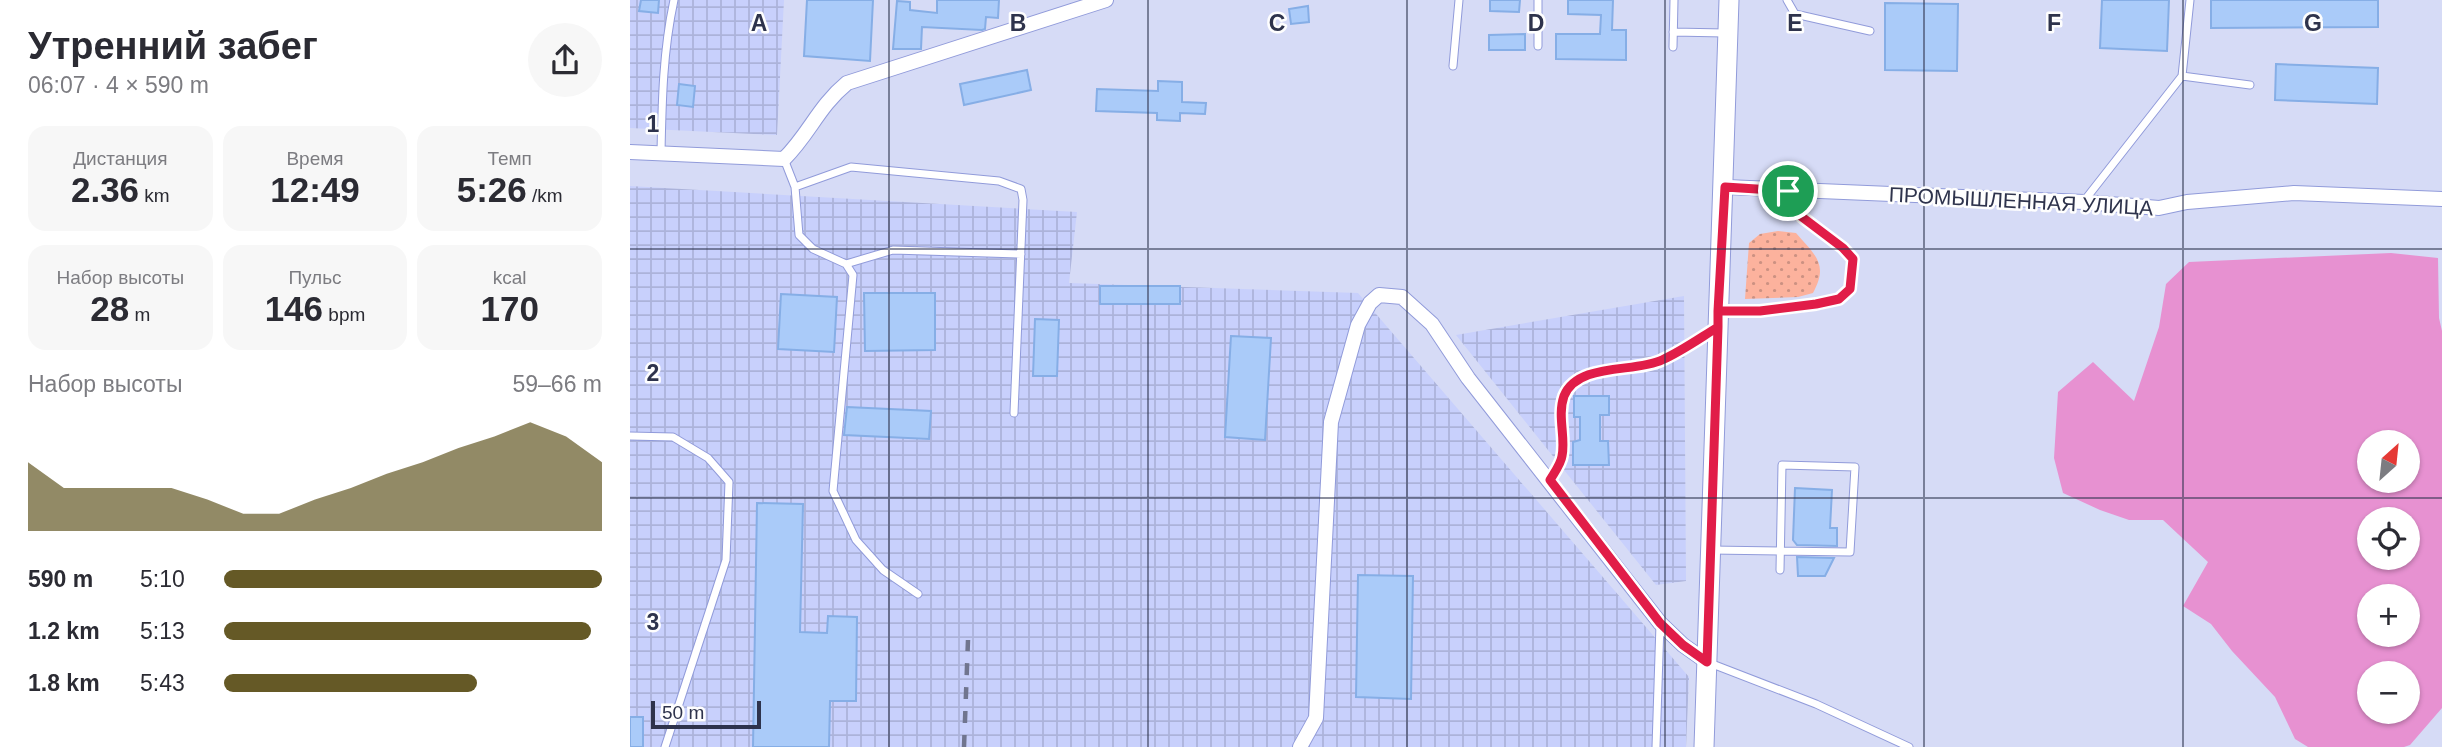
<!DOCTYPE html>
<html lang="ru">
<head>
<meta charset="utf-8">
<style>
  :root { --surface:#fff; --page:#f7f7f7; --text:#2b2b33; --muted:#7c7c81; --accent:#655926 }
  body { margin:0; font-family:Helvetica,sans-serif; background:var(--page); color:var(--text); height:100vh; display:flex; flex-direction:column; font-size:26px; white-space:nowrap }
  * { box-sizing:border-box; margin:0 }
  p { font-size:23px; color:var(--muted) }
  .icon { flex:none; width:38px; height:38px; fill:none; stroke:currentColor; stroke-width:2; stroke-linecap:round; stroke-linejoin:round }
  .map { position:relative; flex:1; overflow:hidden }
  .panel { display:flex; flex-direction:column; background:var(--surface); width:630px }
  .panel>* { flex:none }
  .needle { width:46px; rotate:27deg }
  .tools { position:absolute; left:1727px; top:430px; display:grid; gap:14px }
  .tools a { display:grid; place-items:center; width:63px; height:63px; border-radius:50%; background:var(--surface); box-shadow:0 2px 5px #0004; font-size:35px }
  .scale { position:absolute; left:21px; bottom:18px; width:110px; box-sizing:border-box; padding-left:7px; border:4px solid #2e334c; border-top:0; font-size:19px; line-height:24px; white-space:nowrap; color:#2e334c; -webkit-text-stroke:5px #fefefe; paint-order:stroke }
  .pin { position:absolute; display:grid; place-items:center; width:60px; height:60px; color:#fff; margin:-30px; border:4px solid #fff; border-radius:50%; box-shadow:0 2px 7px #0007 }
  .round { display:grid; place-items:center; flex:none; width:74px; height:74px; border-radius:37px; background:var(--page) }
  .headline { display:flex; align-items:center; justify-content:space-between; height:119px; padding:0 28px }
  h1 { font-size:38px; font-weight:700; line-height:52px }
  .stats { display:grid; grid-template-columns:repeat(3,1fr); gap:10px; height:119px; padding:7px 28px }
  .stats div { display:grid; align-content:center; border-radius:18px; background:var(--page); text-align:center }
  .stats b { font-size:35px; font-weight:700 }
  .stats small { font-size:19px; font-weight:400 }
  .stats p { font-size:19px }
  .chart { height:196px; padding:14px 28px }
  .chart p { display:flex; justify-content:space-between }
  .chart svg { width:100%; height:126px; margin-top:7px; fill:var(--accent); opacity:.7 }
  ul { padding:0 28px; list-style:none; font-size:23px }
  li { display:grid; grid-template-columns:112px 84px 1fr; align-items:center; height:52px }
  li i { height:18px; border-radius:9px; background:var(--accent) }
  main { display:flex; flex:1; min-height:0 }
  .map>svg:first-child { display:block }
  .industrial { fill:url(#industrial-grid) }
  .grass { fill:url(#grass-dots) }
  .water { fill:#e791d1; fill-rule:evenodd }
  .building { fill:#aacbf9; stroke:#86aee6; stroke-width:2 }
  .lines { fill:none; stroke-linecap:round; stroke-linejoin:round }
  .service-casing { stroke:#919bda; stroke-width:9 }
  .minor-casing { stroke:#919bda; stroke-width:16 }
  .secondary-casing { stroke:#919bda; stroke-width:21 }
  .service { stroke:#fff; stroke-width:7 }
  .minor { stroke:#fff; stroke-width:14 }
  .secondary { stroke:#fff; stroke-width:19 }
  .rail { stroke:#70758f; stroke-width:4.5; stroke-dasharray:12 12; stroke-linecap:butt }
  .route-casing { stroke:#fff; stroke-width:14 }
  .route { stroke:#e11d48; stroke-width:9 }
  .grid { fill:none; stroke:#2e334c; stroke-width:2; stroke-opacity:0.55 }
  .labels { text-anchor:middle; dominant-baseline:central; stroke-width:5; stroke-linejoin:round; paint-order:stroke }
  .street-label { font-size:21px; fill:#2e334c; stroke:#fefefe }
  .grid-label { font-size:23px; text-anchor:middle; font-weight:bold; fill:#2e334c; stroke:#fefefe; stroke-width:5; stroke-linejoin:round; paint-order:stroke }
</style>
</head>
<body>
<main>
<section class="panel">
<div class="headline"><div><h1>Утренний забег</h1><p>06:07 · 4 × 590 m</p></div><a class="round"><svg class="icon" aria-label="share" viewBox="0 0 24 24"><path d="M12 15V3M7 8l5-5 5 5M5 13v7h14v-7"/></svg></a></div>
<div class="stats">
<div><p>Дистанция</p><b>2.36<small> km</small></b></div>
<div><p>Время</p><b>12:49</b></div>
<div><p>Темп</p><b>5:26<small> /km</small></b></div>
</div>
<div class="stats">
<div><p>Набор высоты</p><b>28<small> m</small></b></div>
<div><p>Пульс</p><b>146<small> bpm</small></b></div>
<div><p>kcal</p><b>170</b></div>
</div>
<div class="chart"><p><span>Набор высоты</span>59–66 m</p>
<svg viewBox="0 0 160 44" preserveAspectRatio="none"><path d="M0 44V20L10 29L20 29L30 29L40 29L50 33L60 38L70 38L80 33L90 29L100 24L110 20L120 15L130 11L140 6L150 11L160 20V44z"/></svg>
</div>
<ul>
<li><b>590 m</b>5:10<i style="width:100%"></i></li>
<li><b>1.2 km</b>5:13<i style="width:97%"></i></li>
<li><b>1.8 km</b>5:43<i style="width:67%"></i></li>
</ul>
</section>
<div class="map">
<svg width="1812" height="747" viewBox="0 0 1812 747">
  <defs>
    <pattern id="industrial-grid" width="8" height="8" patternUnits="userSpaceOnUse" patternTransform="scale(1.75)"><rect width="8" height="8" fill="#c8d0fc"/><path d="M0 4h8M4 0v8" fill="none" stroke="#acb3da"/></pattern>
    <pattern id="grass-dots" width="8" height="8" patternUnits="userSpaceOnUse" patternTransform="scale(1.75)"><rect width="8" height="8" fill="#fcb29d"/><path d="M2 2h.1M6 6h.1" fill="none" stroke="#cc9182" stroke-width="1.8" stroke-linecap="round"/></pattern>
  </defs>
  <rect width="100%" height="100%" fill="#d6dbf6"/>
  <!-- industrial -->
  <path class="industrial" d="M 0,0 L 154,0 L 147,135 L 0,128 Z
    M 0,186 L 447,212 L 439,283 L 728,293 L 1059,677 L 1056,747 L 0,747 Z
    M 1054,296 L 1056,581 L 1026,585 L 826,335 Z"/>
  <!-- grass -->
  <path class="grass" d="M 1148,231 L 1166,233 C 1185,255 1199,264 1183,293 L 1168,297 L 1115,299 L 1119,243 L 1130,234 Z"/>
  <!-- water -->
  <path class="water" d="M 1761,253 L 1808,258 L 1809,318 L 1812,331 L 1812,708 L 1780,745 L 1774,747 L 1678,747 L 1665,739 L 1645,697 L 1602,651 L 1581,624 L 1553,606 L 1578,562 L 1533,520 L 1499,520 L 1470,510 L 1433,493 L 1424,458 L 1428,392 L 1463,362 L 1504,401 L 1529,327 L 1536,284 L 1559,262 ZM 1740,443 L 1778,443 L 1778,481 L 1740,481 ZM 1740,520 L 1778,520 L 1778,558 L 1740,558 ZM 1740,597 L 1778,597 L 1778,635 L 1740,635 ZM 1740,674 L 1778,674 L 1778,712 L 1740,712 Z"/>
  <!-- building -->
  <path class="building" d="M 11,0 L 29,0 L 28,13 L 9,11 Z
    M 177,0 L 243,0 L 240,61 L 174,56 Z
    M 307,0 L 369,0 L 368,18 L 356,17 L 355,29 L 352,30 L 292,27 L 291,49 L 263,49 L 267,1 L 280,2 L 280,10 L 307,13 Z
    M 860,0 L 890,0 L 889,12 L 860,11 Z
    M 938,0 L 983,0 L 982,30 L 996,30 L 996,60 L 926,59 L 926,34 L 970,34 L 971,15 L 938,14 Z
    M 1472,0 L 1539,0 L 1537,51 L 1470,48 Z
    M 1581,0 L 1748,0 L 1748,27 L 1581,28 Z
    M 1255,3 L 1328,4 L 1327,71 L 1255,70 Z
    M 678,6 L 679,22 L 661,24 L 659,9 Z
    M 895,34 L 895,50 L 859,50 L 859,35 Z
    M 1646,64 L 1748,68 L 1747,104 L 1645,100 Z
    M 397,70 L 401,90 L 334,105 L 330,84 Z
    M 528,81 L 552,82 L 552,102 L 576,103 L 575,114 L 550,113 L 550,121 L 527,120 L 527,113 L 466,111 L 467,89 L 528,91 Z
    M 49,84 L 65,86 L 63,107 L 47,105 Z
    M 470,286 L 550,286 L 550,304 L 470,304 Z
    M 234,293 L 305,293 L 305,350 L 235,351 Z
    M 151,294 L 207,297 L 204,352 L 148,349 Z
    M 405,319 L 429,320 L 427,376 L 403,376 Z
    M 601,336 L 641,338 L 635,440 L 595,437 Z
    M 944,396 L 979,396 L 979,415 L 970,415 L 970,441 L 978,441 L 979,465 L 943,465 L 943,442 L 950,440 L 950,417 L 944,417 Z
    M 217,407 L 301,411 L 299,439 L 214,435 Z
    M 1165,488 L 1202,490 L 1200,528 L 1207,528 L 1207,546 L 1167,545 L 1163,540 Z
    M 127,503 L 173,504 L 170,632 L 197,633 L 198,616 L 227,617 L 226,701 L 200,701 L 199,747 L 123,747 Z
    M 1167,557 L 1204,558 L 1195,576 L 1168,576 Z
    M 728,575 L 783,576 L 781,699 L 726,697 Z
    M 0,717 L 13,717 L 13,747 L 0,747 Z"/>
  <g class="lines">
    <defs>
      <path id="service" d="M 908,0 L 908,46
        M 1157,0 L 1165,14 L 1240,31
        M 1043,32 L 1095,33
        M 1043,47 L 1044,0
        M 823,66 L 829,0
        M 1552,76 L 1560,0
        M 31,153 C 32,101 33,51 44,0
        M 154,159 L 165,187 L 169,235 L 183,249 L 216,264 L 223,275 L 203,491 L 226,540 L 253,570 L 288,594
        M 165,187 L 221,167 L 369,181 L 391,189 L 393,200 L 384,413
        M 1454,201 L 1552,76 L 1620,85
        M 216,264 L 263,250 L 391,254
        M 1089,311 C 1119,311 1180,311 1207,300 C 1212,298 1216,293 1220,289 L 1223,259 L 1213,248 L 1172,217 L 1158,191
        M 0,436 L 43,437 L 78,458 L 99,482 L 96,560 L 35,747
        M 920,480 L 932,457 L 931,432 L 934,395 L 946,381 L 970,371 L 1013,366 L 1032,361 L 1085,329
        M 1081,550 L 1220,552 L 1225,467 L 1152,465 L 1150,570
        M 1077,662 L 1186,704 L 1279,747
        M 1026,747 L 1030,624"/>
      <path id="minor" d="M 0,152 L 154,159 C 180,133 188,107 217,83 L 476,0
        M 1095,187 L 1454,202 L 1529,208 L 1557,202 L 1664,193 L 1812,199
        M 670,747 L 686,718 L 701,422 L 728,325 L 740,303 L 749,295 L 772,297 L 802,324 L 838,378 L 1030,623 L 1053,645 L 1077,662"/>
      <path id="secondary" d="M 1074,747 L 1099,0"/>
    </defs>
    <!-- service casing -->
    <use href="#service" class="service-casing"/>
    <!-- minor casing -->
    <use href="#minor" class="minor-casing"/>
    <!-- secondary casing -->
    <use href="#secondary" class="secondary-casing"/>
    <!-- service -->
    <use href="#service" class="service"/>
    <!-- minor -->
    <use href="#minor" class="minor"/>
    <!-- secondary -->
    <use href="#secondary" class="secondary"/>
    <!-- rail -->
    <path class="rail" d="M 334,747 L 338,640"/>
  </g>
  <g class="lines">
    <defs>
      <path id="route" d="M 1158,191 L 1095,187 L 1088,311 L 1088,327 C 1070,338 1052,351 1032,360 C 1005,373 948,362 934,396 C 927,416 936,438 932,456 C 931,464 924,473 920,480 L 1030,623 L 1053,645 L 1077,662 L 1088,327 L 1088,311 L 1130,311 L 1186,304 L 1209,299 L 1220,289 L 1223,259 L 1213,248 L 1172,217 L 1158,191"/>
    </defs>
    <!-- route casing -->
    <use href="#route" class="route-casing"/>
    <!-- route -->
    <use href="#route" class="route"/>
  </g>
  <!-- grid -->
  <path class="grid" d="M 259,0 L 259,747M 518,0 L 518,747M 777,0 L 777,747M 1035,0 L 1035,747M 1294,0 L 1294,747M 1553,0 L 1553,747M 0,249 L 1812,249M 0,498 L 1812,498"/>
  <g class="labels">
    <!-- street labels -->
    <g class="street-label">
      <text transform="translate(1391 201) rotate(3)">ПРОМЫШЛЕННАЯ УЛИЦА</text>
    </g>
  </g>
  <g class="grid-label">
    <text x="129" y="31">A</text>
    <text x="388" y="31">B</text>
    <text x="647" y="31">C</text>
    <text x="906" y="31">D</text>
    <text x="1165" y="31">E</text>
    <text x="1424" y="31">F</text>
    <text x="1683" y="31">G</text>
    <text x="23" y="132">1</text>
    <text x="23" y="381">2</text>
    <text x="23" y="630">3</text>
  </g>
</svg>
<div class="tools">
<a><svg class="needle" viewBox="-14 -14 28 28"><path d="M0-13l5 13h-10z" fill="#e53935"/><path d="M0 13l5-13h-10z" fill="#7c7c81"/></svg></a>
<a><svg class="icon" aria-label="locate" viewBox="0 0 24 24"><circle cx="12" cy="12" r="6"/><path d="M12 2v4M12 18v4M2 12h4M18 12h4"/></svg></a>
<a>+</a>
<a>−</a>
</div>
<div class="scale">50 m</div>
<div class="pin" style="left:1158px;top:191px;background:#1e9e55"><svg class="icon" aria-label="arrive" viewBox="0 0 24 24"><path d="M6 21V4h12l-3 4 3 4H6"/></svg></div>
</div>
</main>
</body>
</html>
